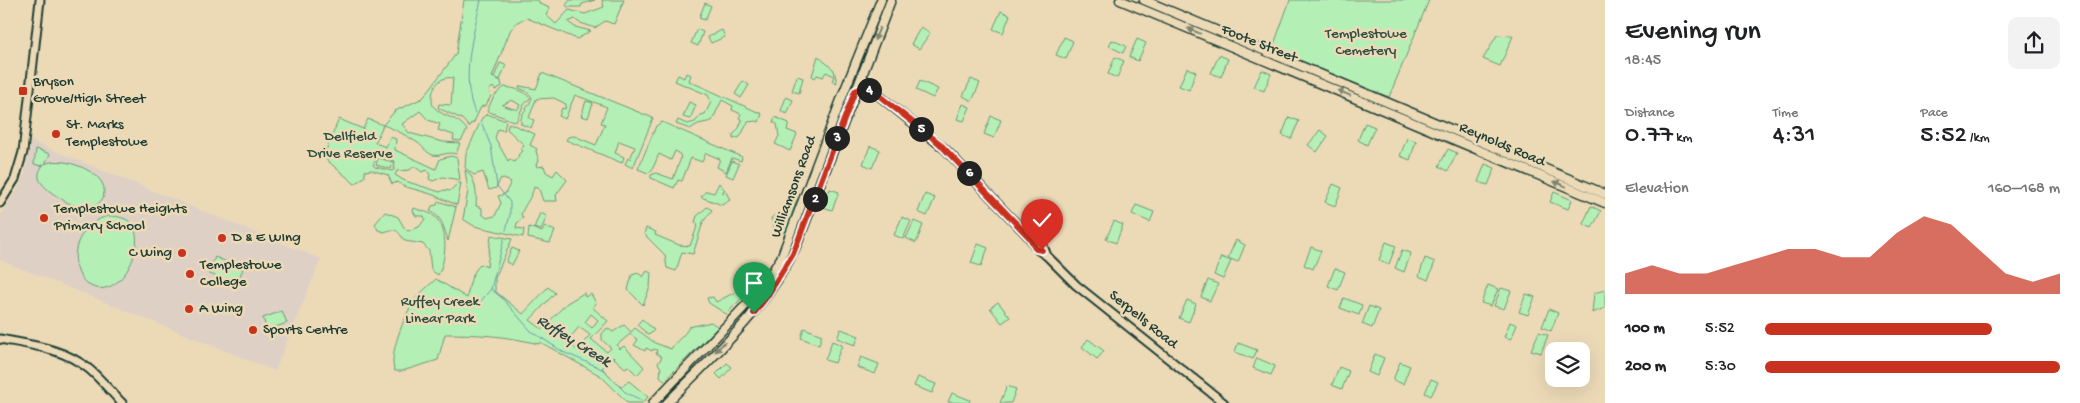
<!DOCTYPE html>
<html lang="en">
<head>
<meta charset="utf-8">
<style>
  :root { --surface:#fff; --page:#f2f2f2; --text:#202124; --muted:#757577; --accent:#c8321e }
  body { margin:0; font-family:"Gochi Hand",sans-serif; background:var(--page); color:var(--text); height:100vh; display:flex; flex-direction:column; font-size:19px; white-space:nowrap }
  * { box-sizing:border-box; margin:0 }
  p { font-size:16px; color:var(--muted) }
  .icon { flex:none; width:28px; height:28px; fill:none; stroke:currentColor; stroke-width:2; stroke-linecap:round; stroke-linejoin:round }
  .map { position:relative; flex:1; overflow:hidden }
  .sheet { display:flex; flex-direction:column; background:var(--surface); width:475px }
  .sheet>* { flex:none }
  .buttons { position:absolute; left:1545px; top:342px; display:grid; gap:10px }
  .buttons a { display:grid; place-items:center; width:45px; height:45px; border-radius:10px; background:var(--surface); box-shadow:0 5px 20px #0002; font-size:25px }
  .pin { position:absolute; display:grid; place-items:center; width:42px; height:42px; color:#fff; margin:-51px -21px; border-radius:50% 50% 50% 0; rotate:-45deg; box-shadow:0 0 5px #0007 }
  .pin .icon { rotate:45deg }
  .km { position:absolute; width:25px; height:25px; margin:-12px; border-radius:50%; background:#222; color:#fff; font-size:14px; line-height:25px; text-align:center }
  .round { display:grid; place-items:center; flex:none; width:52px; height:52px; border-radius:10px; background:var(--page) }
  .overview { display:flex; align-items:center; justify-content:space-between; height:85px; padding:0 20px }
  h1 { font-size:28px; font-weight:600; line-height:38px }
  .stats { display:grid; grid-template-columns:repeat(3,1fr); gap:8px; height:85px; padding:5px 20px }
  .stats div { display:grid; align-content:center }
  .stats b { font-size:25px; font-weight:600 }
  .stats small { font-size:14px; font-weight:400 }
  .stats p { font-size:14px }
  .chart { height:140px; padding:10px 20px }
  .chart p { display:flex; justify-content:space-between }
  .chart svg { width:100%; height:90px; margin-top:5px; fill:var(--accent); opacity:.7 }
  ul { padding:0 20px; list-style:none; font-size:16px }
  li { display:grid; grid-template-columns:80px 60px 1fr; align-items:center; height:38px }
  li i { height:12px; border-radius:6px; background:var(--accent) }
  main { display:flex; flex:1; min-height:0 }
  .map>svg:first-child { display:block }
  .built { fill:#dfd0c6 }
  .green { fill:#b4f0b6; stroke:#6a9675; fill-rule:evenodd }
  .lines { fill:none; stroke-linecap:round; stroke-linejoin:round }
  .stream { stroke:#6c98ad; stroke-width:1 }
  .secondary-casing { stroke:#1f3d34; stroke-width:11 }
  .primary-casing { stroke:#1f3d34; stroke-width:11 }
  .secondary { stroke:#ecdab7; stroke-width:7 }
  .primary { stroke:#ecdab7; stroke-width:8 }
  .oneway { fill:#7b846f }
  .route-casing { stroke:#fff; stroke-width:10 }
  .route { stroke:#c8321e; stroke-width:6 }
  .poi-dot { fill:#c8321e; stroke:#ecdab7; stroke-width:2 }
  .labels { text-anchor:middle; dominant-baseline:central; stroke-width:5; stroke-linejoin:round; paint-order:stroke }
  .park-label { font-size:15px; fill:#2e4f41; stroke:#ecdab7 }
  .street-label { font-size:15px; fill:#1f3d34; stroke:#ecdab7 }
  .poi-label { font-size:15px; fill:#1f3d34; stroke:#ecdab7; text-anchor:start }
  .water-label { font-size:16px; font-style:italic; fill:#2c4c48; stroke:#ecdab7 }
</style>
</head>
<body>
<main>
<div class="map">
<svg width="1605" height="403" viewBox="0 0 1605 403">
  <rect width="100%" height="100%" fill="#ecdab7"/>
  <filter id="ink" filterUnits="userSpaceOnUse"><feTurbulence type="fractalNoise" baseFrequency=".02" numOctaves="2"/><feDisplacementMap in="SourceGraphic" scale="10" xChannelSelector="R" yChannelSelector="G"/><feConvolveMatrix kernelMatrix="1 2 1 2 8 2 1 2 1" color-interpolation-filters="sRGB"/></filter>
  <g filter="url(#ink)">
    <!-- built -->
    <path class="built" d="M 31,141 L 321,259 L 275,371 L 0,260 L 0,215 L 18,189 L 25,173 Z"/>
    <!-- green -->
    <path class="green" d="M 464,0 L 538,0 L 540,4 L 550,8 L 546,15 L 556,24 L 569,10 L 585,14 L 604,7 L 602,0 L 624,0 L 614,24 L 605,21 L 595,28 L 578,22 L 575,19 L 568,22 L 575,27 L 591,31 L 577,39 L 527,18 L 517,22 L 510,31 L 492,77 L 501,81 L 502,86 L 495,90 L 493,87 L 489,90 L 491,96 L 486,105 L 481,107 L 473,124 L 471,123 L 469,127 L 462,119 L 438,108 L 439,104 L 451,105 L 453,78 C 437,75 429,92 433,106 C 444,119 457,115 467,130 L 461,141 L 453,140 L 454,135 L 438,130 L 440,124 L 428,120 L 420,111 L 402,124 L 409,133 L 443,142 L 460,143 L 456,154 C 447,151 440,157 433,155 C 427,153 423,147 418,143 C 407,136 395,129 383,125 L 375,143 L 386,147 L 390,137 L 396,139 L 395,150 L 436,169 L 440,159 L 451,156 L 457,158 L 460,180 L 443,177 L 433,181 L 429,179 L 430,175 L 427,170 L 422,172 L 414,166 L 410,170 L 397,171 L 395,175 L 405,181 L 440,192 L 444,190 L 450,191 L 458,183 L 461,183 L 457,205 L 431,194 L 403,186 L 398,182 L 392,184 L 388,175 L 371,170 L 365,171 L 365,176 L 355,184 L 323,157 L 339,119 L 363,129 L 368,119 L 383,125 L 395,111 L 423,98 L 456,54 ZM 377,157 L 395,161 L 394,170 L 392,171 L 375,167 L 373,165 Z
      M 570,0 L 595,0 L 582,4 L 581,7 L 568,7 L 566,5 Z
      M 1290,0 L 1429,0 L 1389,97 L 1272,50 Z
      M 705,3 L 711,6 L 705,20 L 699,18 Z
      M 1001,11 L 1010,15 L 1003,33 L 993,29 Z
      M 921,27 L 930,33 L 919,49 L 911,44 Z
      M 697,29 L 703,32 L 698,46 L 691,43 Z
      M 722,30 L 725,37 L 711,43 L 708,37 Z
      M 1497,35 L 1513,36 L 1500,66 L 1483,59 Z
      M 1064,37 L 1073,41 L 1066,59 L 1056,55 Z
      M 1137,39 L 1146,43 L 1138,61 L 1129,57 Z
      M 1112,40 L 1126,46 L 1123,53 L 1109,46 Z
      M 1219,55 L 1228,59 L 1221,77 L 1211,73 Z
      M 818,56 L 834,70 L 837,83 L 832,81 L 834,76 L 826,72 L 823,77 L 817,75 L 815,78 L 812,76 Z
      M 1115,57 L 1124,61 L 1117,78 L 1108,74 Z
      M 500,63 L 506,65 L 500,80 L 494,77 Z
      M 1187,68 L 1196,72 L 1189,90 L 1179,86 Z
      M 1262,70 L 1271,74 L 1264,91 L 1254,87 Z
      M 542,73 L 653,118 L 633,168 L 625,164 L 628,158 L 630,159 L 635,147 L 619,141 L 615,153 L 624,157 L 622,163 L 566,140 L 568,137 L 574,136 L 596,145 L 605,124 L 601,123 L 607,107 L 575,95 L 565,119 L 559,116 L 562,108 L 565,109 L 566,104 L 554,98 L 536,99 L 529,118 L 534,120 L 531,128 L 521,124 C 519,113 530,107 532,97 L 526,91 L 519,88 L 520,86 L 536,89 Z
      M 686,73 L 691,75 L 689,81 L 762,114 L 759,122 L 755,121 L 748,122 L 740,137 L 733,139 L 733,135 L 739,128 L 742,120 L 739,118 L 741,114 L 732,110 L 733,106 L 722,100 L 712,121 L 698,124 L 690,129 L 676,124 L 678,120 L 687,124 L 695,122 L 701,115 L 705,114 L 711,102 L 708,95 L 675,81 L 678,75 L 684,78 Z
      M 797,76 L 803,78 L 799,93 L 792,91 Z
      M 971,79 L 980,83 L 972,101 L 963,96 Z
      M 743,81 L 749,85 L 741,98 L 735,94 Z
      M 920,81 L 938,89 L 933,98 L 916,90 Z
      M 504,87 C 514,88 524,90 530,98 L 523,106 L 516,122 L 487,111 L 494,96 ZM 512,100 L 520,105 L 517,110 L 502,105 Z
      M 786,97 L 793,100 L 787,114 L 781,111 Z
      M 586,101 L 593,103 L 588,118 L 581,116 Z
      M 689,102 L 696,105 L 690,119 L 683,117 Z
      M 963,104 L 970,107 L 964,121 L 957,119 Z
      M 487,114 L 506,121 L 504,131 L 498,129 L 495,138 L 508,161 L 510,159 L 514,162 L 519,156 L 518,155 L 522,151 L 520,149 L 524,145 L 507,129 L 509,123 L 535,134 L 530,145 L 537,149 L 536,151 L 539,161 L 536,164 L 537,167 L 544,166 L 546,172 L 553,176 L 557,170 L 567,180 L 556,195 L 557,201 L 543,201 L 539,189 L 534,187 C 532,197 525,204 521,214 L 523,218 L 517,223 L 516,228 L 524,229 L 523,237 L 474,226 L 463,219 L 468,191 L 465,170 C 476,177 477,194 476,206 L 482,208 L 482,214 L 487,218 L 495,216 L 501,203 L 498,196 L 505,194 L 511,182 L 501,178 L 496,188 L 489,190 L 483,172 L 474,175 L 465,168 L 466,154 L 482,118 Z
      M 991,116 L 1001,120 L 994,138 L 984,134 Z
      M 775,117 L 789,123 L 787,130 L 797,134 L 790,151 L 775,144 L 779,136 L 777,124 L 773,122 Z
      M 1289,117 L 1299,121 L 1291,139 L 1282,135 Z
      M 662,122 L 742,157 L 741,161 L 732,158 L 726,172 L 717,167 L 720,159 L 706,153 L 702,162 L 691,158 L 682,181 L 678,180 L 674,188 L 651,178 L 651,175 L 656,173 L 673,179 L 681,158 L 679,153 L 675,151 L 671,160 L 659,154 L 652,170 L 648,173 L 638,169 L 656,126 Z
      M 1365,123 L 1375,127 L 1367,145 L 1358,140 Z
      M 1320,130 L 1328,136 L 1317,152 L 1308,145 Z
      M 1407,138 L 1416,141 L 1410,160 L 1400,156 Z
      M 870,146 L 880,150 L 872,168 L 863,164 Z
      M 36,149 L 50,154 L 45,164 C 59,156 94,168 102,183 C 105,188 104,193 103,198 C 99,203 94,209 87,209 C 75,209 42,190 39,178 C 38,172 41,168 44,164 L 41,166 L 34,164 Z
      M 1448,149 L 1457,153 L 1448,171 L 1439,166 Z
      M 378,158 L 393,162 L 391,169 L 376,165 Z
      M 732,161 L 739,164 L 733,178 L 726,175 Z
      M 1485,164 L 1495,168 L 1488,185 L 1478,182 Z
      M 719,183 L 725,190 L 723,191 L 723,193 L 726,192 L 730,200 L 722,205 L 701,197 L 706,191 L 714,193 Z
      M 1333,184 L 1342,188 L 1335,206 L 1325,202 Z
      M 830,189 L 839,192 L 832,210 L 823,207 Z
      M 1554,192 L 1572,200 L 1568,209 L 1550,202 Z
      M 925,194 L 935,198 L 927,216 L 918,212 Z
      M 792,197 L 797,198 L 786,233 L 775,230 L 771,218 L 775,215 L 784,219 L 789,208 L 791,208 Z
      M 438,201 L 456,207 L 448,241 C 444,228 443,218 430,211 L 432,206 L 437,205 Z
      M 1136,205 L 1154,212 L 1150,222 L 1132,214 Z
      M 1591,206 L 1601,211 L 1592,228 L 1583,224 Z
      M 707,207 L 712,210 L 703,222 L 693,254 L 682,252 L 676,271 L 667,268 L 665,255 L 644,234 L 646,228 L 656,232 L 655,235 L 679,245 L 690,246 L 698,224 L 695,222 L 697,216 Z
      M 414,208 C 421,211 431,212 436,218 C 449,230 446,261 438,275 L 431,270 L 429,251 L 423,244 L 405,241 C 397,231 398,227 384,232 L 378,230 L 375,224 L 385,212 L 398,217 L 405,229 L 408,231 L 419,227 L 425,219 L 424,216 L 416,216 L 413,211 Z
      M 540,213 L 547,216 L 541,230 L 534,228 Z
      M 108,216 C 115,216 124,217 130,222 C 150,241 120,306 87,284 C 82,280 79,275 77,268 C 70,245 85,222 108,216 Z
      M 902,217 L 911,221 L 903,239 L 894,235 Z
      M 914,221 L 923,225 L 916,243 L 906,238 Z
      M 1114,221 L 1123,225 L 1116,243 L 1106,239 Z
      M 545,226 L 555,231 L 550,243 L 528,238 L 529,227 L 542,232 Z
      M 491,235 L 512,239 L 495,278 L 495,291 L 523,314 L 548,287 L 555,293 L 530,320 L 542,329 L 567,303 L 584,293 L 585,297 L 591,294 L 596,303 L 593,308 L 608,321 L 591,339 L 607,352 L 611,348 L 602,340 L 602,334 L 607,328 L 613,332 L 624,325 L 631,332 L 635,328 L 655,343 L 671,349 C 676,340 684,337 689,327 L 711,322 L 718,327 L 664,381 L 660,376 L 661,368 L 658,363 L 662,357 L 656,353 L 657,350 L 653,349 L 652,351 L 646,348 L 645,351 L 634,345 L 638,340 L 630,334 L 617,345 L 620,349 L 624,346 L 644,367 L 637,375 L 628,366 L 625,368 L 613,357 L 602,368 L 621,387 L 629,381 L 648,397 L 642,403 L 628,403 L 601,376 L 540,342 L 539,344 C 506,336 479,334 445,334 L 438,360 L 402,371 L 395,371 C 387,358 405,314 414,301 C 419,293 429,286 436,279 L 467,298 C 469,285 471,273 481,264 L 487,267 ZM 591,314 L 598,320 L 592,328 L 585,322 ZM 579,327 L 590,335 L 577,350 L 567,341 Z
      M 1236,240 L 1245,245 L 1238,262 L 1228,258 Z
      M 1386,242 L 1396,246 L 1389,264 L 1379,260 Z
      M 978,244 L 988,248 L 981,266 L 971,263 Z
      M 1311,247 L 1321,251 L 1313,269 L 1304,265 Z
      M 512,248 L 519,251 L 512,265 L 506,262 Z
      M 1402,250 L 1411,253 L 1404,272 L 1395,268 Z
      M 215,257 L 243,269 L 236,285 L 208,273 Z
      M 1221,257 L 1231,261 L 1223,279 L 1214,275 Z
      M 1425,258 L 1435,262 L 1428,280 L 1419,276 Z
      M 1335,268 L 1345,272 L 1338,290 L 1328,286 Z
      M 647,271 L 651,273 L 650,287 L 643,305 L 628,290 L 632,275 L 638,273 L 643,277 Z
      M 1208,280 L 1218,284 L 1210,301 L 1201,297 Z
      M 1488,285 L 1498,289 L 1491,306 L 1481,303 Z
      M 745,287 L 752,288 L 726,314 L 709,303 L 707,298 L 713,297 L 716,302 Z
      M 1501,288 L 1511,291 L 1504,309 L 1494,306 Z
      M 1605,290 L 1605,308 L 1592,313 L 1594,293 Z
      M 1526,294 L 1535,297 L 1528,315 L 1519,312 Z
      M 1344,298 L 1362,305 L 1359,315 L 1340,308 Z
      M 1187,300 L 1196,304 L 1189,322 L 1179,318 Z
      M 998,302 L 1010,317 L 1002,323 L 990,308 Z
      M 1369,306 L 1379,310 L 1372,328 L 1362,324 Z
      M 1549,309 L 1558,313 L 1551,331 L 1542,327 Z
      M 282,311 L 287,323 L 267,330 L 263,318 Z
      M 642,319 L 654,330 L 649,335 L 637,325 Z
      M 1510,322 L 1517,325 L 1511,339 L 1504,337 Z
      M 804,328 L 822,335 L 819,345 L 801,338 Z
      M 841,329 L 859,336 L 855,345 L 837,338 Z
      M 1539,332 L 1548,335 L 1541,353 L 1531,350 Z
      M 1088,339 L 1104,351 L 1097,359 L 1082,347 Z
      M 832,341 L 842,345 L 835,363 L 825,360 Z
      M 1238,343 L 1257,350 L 1253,359 L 1235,352 Z
      M 1375,354 L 1384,358 L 1377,376 L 1368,372 Z
      M 861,357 L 879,364 L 875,374 L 857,367 Z
      M 1257,358 L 1275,366 L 1271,375 L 1253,368 Z
      M 1400,362 L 1410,366 L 1403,384 L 1393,380 Z
      M 727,363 L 732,367 L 721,379 L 716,374 Z
      M 1339,367 L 1349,371 L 1342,389 L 1332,385 Z
      M 918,377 L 936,384 L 932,393 L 914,386 Z
      M 1431,379 L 1438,382 L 1431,396 L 1425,393 Z
      M 1007,386 L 1016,389 L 1011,403 L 1000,403 Z
      M 952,393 L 970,400 L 969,403 L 948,402 Z"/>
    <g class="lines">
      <!-- stream -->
      <path class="stream" d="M 475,113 C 460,77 473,36 481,0
        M 482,124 L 491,146 L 497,186 L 510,202 L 510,215 L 506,230
        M 504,239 L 491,289 L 503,299 L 531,331 L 563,352 L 596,366 L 605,371 L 625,392 L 643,401
        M 480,302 L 491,289"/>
      <defs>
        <path id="secondary" d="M 862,73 L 865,81 L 877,94 L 945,149 L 1030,238 L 1035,246
          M 0,203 L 15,179 L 23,152 L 40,0
          M 1030,238 L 1042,243 L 1047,256
          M 1038,250 L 1047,256 L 1076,285 L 1224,403
          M 0,339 C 31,345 63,348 89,369 C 101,379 111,392 122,403"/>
        <path id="primary" d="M 1120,0 L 1605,203
          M 1144,0 L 1605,194
          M 653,403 L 745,306 L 763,286 L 781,258 L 844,92 L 881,0
          M 667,403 C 715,354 770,306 798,242 L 891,0"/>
      </defs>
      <!-- secondary casing -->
      <use href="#secondary" class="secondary-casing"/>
      <!-- primary casing -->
      <use href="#primary" class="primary-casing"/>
      <!-- secondary -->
      <use href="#secondary" class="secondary"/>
      <!-- primary -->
      <use href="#primary" class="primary"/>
    </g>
    <!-- one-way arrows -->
    <defs><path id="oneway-solid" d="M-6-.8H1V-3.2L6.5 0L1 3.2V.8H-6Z" transform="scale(1.25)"/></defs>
    <g class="oneway">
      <use href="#oneway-solid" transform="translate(1194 31) rotate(-157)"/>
      <use href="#oneway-solid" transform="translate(877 34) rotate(112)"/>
      <use href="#oneway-solid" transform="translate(1344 93) rotate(-158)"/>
      <use href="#oneway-solid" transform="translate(1560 184) rotate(-157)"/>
      <use href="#oneway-solid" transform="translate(720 347) rotate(134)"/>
    </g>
  </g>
  <g class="lines" filter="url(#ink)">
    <defs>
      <path id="route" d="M 754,313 L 767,296 L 793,254 L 855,91 L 862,88 L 877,94 L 939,143 L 1030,238 L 1036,249 L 1042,250"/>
    </defs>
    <!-- route casing -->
    <use href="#route" class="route-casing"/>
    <!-- route -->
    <use href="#route" class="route"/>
  </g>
  <!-- markers -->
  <g class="poi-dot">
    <rect x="18" y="86" width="10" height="10" rx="2.5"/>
    <circle cx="56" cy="134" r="5"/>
    <circle cx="44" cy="218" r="5"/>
    <circle cx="222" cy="238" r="5"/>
    <circle cx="182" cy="253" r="5"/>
    <circle cx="190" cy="274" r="5"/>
    <circle cx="189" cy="309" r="5"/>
    <circle cx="253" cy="330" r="5"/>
  </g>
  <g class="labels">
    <!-- park labels -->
    <g class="park-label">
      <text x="1366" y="34">Templestowe<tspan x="1366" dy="17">Cemetery</tspan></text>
      <text x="350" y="137">Dellfield<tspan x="350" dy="17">Drive Reserve</tspan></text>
      <text x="440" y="302">Ruffey Creek<tspan x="440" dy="17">Linear Park</tspan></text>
    </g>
    <!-- street labels -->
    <g class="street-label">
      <text transform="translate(1259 44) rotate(22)">Foote Street</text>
      <text transform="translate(1502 145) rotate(23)">Reynolds Road</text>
      <text transform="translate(794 187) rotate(-70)">Williamsons Road</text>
      <text transform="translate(1143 320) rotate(39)">Serpells Road</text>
    </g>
    <!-- poi labels -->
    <g class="poi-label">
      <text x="33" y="82">Bryson<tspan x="33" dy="17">Grove/High Street</tspan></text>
      <text x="66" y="125">St. Marks<tspan x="66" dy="17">Templestowe</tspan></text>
      <text x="54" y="209">Templestowe Heights<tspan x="54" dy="17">Primary School</tspan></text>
      <text x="232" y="238">D &amp; E WIng</text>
      <text x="172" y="253" text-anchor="end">C Wing</text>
      <text x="200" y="265">Templestowe<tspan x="200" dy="17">College</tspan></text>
      <text x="199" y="309">A Wing</text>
      <text x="263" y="330">Sports Centre</text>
    </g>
    <!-- water labels -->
    <g class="water-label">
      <text transform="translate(573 342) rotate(32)">Ruffey Creek</text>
    </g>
  </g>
</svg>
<div class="buttons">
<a><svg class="icon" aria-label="layers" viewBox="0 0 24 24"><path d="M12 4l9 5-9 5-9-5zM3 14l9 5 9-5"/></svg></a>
</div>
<div class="pin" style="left:754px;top:313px;background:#1e9e55"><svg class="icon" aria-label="arrive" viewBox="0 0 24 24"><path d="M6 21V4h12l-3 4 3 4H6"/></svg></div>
<div class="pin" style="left:1042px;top:250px;background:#d93025"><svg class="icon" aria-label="check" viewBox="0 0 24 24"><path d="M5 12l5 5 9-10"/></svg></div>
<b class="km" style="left:815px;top:199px">2</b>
<b class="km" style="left:837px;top:138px">3</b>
<b class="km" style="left:869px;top:90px">4</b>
<b class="km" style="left:921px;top:129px">5</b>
<b class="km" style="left:969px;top:173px">6</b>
</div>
<section class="sheet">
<div class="overview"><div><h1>Evening run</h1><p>18:45</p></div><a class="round"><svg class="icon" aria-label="share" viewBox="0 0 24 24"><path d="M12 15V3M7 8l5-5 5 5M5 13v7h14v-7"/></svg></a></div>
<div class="stats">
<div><p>Distance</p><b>0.77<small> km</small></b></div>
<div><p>Time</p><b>4:31</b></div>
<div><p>Pace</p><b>5:52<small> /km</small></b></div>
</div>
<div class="chart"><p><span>Elevation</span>160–168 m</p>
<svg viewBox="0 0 160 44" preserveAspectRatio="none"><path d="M0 44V34L10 30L20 34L30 34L40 30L50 26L60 22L70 22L80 26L90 26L100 14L110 6L120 10L130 22L140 34L150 38L160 34V44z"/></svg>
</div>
<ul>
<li><b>100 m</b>5:52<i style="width:77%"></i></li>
<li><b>200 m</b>5:30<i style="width:100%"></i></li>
</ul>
</section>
</main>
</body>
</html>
